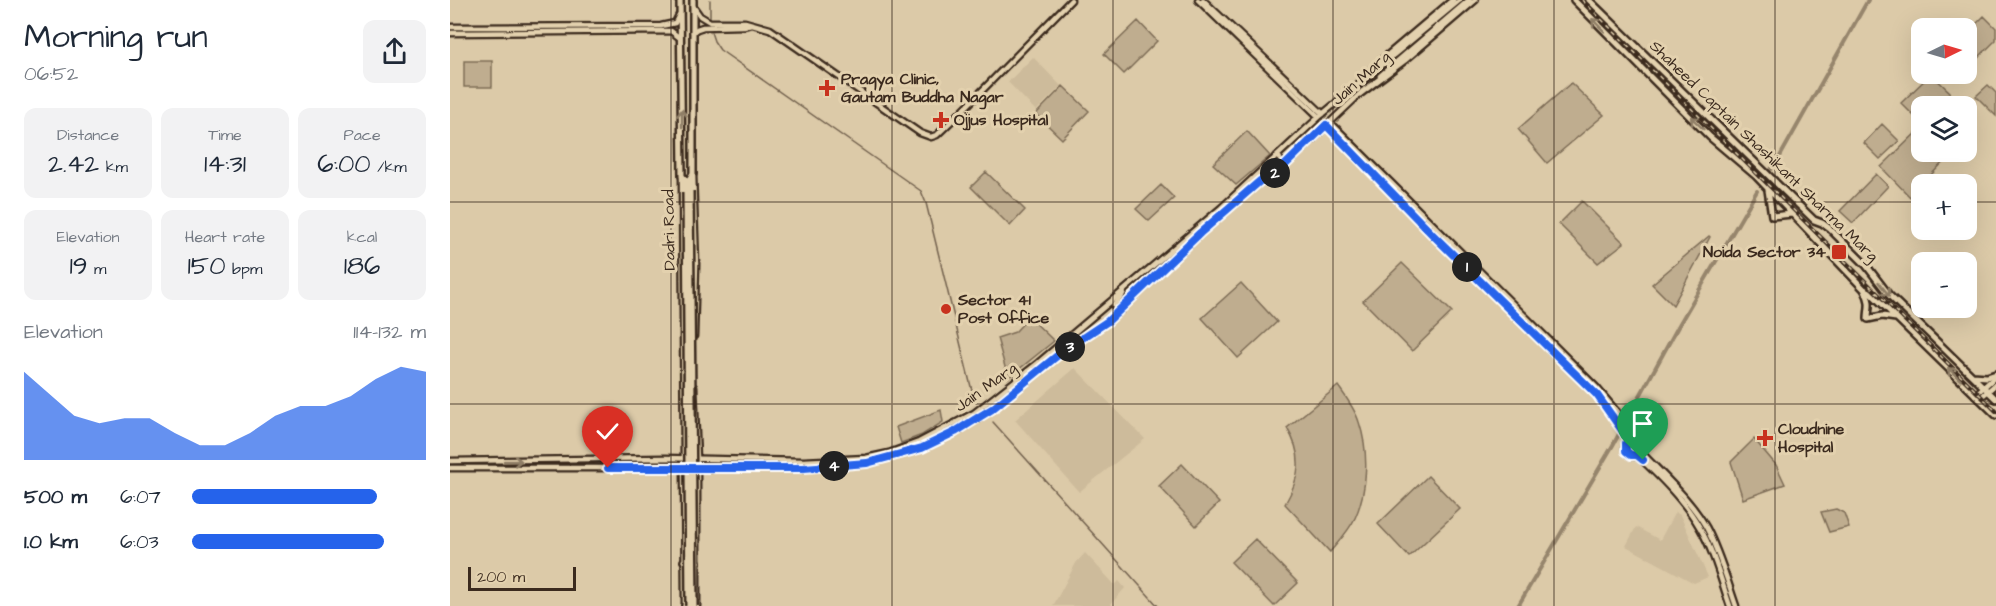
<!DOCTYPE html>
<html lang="en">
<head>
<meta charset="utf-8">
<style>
  :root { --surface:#fff; --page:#f2f2f3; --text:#1f2937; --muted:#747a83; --accent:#2563eb }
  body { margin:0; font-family:"Architects Daughter",sans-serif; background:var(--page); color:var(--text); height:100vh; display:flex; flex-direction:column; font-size:22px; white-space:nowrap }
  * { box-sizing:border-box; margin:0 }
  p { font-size:20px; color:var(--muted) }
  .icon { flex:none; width:33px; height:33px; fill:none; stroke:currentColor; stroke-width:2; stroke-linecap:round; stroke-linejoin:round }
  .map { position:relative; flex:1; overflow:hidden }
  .sheet { display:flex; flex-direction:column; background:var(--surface); width:450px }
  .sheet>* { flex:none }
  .needle { width:39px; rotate:85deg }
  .controls { position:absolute; left:1461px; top:18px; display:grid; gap:12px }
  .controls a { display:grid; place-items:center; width:66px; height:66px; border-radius:12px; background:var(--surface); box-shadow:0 6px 24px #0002; font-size:30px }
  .scale { position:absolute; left:18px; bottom:15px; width:108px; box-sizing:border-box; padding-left:6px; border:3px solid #3b2a1e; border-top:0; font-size:16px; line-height:21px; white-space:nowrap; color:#3b2a1e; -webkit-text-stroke:4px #e3d1ae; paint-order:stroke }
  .pin { position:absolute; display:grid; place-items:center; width:51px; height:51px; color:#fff; margin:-62px -26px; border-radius:50% 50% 50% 0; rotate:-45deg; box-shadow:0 0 6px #0007 }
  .pin .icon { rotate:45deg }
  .km { position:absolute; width:30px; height:30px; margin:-15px; border-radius:50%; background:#222; color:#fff; font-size:16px; line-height:30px; text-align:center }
  .round { display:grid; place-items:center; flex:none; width:63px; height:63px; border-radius:12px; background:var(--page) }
  .headline { display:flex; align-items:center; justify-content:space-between; height:102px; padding:0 24px }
  h1 { font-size:33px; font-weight:600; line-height:45px }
  .stats { display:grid; grid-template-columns:repeat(3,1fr); gap:9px; height:102px; padding:6px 24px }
  .stats div { display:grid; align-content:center; border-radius:12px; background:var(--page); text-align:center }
  .stats b { font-size:26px; font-weight:600 }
  .stats small { font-size:16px; font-weight:400 }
  .stats p { font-size:16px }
  .chart { height:168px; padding:12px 24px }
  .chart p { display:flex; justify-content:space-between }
  .chart svg { width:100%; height:108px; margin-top:6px; fill:var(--accent); opacity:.7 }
  ul { padding:0 24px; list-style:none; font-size:20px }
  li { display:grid; grid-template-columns:96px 72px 1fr; align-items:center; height:45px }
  li i { height:15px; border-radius:8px; background:var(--accent) }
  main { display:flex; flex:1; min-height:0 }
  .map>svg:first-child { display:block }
  .built { fill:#cdbb9b }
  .green { fill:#bfad8f; stroke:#7d6c56; stroke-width:1.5 }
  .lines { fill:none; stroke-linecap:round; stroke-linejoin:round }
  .stream { stroke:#72614d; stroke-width:1.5 }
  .canal { stroke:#96856c; stroke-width:4 }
  .minor-casing { stroke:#3b2a1e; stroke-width:9 }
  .major-casing { stroke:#3b2a1e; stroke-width:10 }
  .minor { stroke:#e3d1ae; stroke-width:4.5 }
  .major { stroke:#e3d1ae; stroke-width:5 }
  .rail-casing { stroke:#3b2a1e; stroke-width:4 }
  .rail { stroke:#e3d1ae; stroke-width:1.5; stroke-dasharray:4.5; stroke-linecap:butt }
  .major-bridge-casing { stroke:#3b2a1e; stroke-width:10; stroke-linecap:butt }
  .major-bridge { stroke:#e3d1ae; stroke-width:5 }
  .oneway { stroke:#8f7e66 }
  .route-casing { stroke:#fff; stroke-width:12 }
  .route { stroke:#2563eb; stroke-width:8 }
  .grid { fill:none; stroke:#3b2a1e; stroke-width:1.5; stroke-opacity:0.55 }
  .poi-dot { fill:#c8321e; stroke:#e3d1ae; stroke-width:2 }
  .labels { text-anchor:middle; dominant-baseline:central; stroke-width:6; stroke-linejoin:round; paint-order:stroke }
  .street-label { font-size:16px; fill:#3b2a1e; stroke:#e3d1ae }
  .poi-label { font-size:16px; font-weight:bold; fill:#3b2a1e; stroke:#e3d1ae; text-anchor:start }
</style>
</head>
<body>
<main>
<section class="sheet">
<div class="headline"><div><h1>Morning run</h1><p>06:52</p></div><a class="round"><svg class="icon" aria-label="share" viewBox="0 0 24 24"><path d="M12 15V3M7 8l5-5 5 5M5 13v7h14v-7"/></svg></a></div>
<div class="stats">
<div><p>Distance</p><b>2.42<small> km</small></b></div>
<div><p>Time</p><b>14:31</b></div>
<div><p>Pace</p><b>6:00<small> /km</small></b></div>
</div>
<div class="stats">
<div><p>Elevation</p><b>19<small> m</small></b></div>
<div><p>Heart rate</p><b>150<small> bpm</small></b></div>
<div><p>kcal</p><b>186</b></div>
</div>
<div class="chart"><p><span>Elevation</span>114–132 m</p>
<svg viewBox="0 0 160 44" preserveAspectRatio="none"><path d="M0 44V8L10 17L20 26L30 29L40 27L50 27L60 33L70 38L80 38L90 33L100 26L110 22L120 22L130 18L140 11L150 6L160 8V44z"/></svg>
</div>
<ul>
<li><b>500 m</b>6:07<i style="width:79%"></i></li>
<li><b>1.0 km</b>6:03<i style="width:82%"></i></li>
</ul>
</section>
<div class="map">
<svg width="1546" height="606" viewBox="0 0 1546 606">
  <rect width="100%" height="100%" fill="#dccaa8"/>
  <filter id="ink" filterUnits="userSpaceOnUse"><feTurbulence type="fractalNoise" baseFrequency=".0167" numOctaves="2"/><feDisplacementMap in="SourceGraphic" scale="12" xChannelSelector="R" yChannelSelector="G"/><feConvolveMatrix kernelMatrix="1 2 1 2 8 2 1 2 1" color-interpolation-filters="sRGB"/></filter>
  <g filter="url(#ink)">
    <!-- built -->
    <path class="built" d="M 583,57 L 611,86 L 586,111 L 558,82 Z
      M 625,368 L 695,439 L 629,492 L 565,420 Z
      M 1225,512 L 1230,515 L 1258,577 L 1244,583 L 1176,546 L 1186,527 L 1210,540 Z
      M 635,553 L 665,585 L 669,581 L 675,588 L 661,604 L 662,606 L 603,606 L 626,563 Z"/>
    <!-- green -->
    <path class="green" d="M 1534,16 L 1546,28 L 1546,40 L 1517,69 L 1517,33 Z
      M 688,21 L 707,41 L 674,74 L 654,54 Z
      M 14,61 L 42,61 L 42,87 L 14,87 Z
      M 1481,74 L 1500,92 L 1485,106 L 1472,106 L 1471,121 L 1470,122 L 1451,103 Z
      M 1121,83 L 1154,115 L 1097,163 L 1068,129 Z
      M 1538,85 L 1546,93 L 1546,116 L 1526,96 Z
      M 613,86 L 639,111 L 612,139 L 586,114 Z
      M 1432,124 L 1449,141 L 1430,159 L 1414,143 Z
      M 1471,128 L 1472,152 L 1495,152 L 1499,156 L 1460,197 L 1431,167 Z
      M 797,131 L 820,156 L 786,185 L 763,164 Z
      M 536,172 L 575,210 L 560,226 L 521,187 Z
      M 1426,174 L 1438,186 L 1403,223 L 1390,211 Z
      M 711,185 L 724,198 L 699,221 L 686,209 Z
      M 1132,201 L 1174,243 L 1148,263 L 1109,224 Z
      M 1259,236 L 1260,237 L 1223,305 L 1202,284 Z
      M 952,263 L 1002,312 L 962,351 L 913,301 Z
      M 791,283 L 827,322 L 788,358 L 752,318 Z
      M 579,317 L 604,341 L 558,378 L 547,338 L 565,332 Z
      M 888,386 C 896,397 905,409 909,422 C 919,452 918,489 905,518 C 899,531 889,541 880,552 L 835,504 C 850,478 854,456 837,428 Z
      M 491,410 L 493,422 L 472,435 L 451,443 L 446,427 Z
      M 1304,439 L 1326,465 L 1335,484 L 1293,499 L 1281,462 Z
      M 732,464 L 769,503 L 746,526 L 709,486 Z
      M 978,476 L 1010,509 L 959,557 L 928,524 Z
      M 1386,509 L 1394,513 L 1399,527 L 1379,532 L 1371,512 Z
      M 805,539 L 848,583 L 824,606 L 781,562 Z"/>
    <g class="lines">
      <!-- stream -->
      <path class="stream" d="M 260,20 L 260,0
        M 261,32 L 264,41 L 270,50 L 471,191 L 476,203 L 524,399
        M 543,422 L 708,606"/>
      <!-- canal -->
      <path class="canal" d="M 1317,175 L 1328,160 L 1418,0
        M 1068,606 L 1163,445 L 1230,323 L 1307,191"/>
      <defs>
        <path id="minor" d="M 748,0 L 869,117
          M 753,0 L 873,114
          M 243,6 L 250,16 L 260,22 L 295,22 L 320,29 L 470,133 L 481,137 L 487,135 L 512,111 L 621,0
          M 0,27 L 211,26 L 225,23 L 229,15
          M 243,32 L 247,29 L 253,27 L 294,26 L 301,24
          M 0,33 L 221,31 L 230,38
          M 930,76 L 1019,0
          M 917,77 L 1010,0
          M 880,122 L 1146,387 L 1167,412 L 1183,438
          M 876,125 L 982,234 L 1147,395 L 1179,440
          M 243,174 L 246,265 L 244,336
          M 819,175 L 831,161 L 829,157 L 825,157
          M 232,177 L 235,606
          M 671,310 L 666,310 L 664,305 L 671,298 L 674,291
          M 244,387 L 247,459 L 247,606
          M 1525,395 L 1546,376
          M 1529,399 L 1546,384
          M1175 447a9 9 0 1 1 18 0a9 9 0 1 1-18 0Z
          M 1191,452 C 1213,475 1240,499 1256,527 C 1269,551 1277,580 1286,606
          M 1187,455 C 1210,477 1235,501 1250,528 C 1264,552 1271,580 1280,606
          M 0,461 L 215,458 L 354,461 L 416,458 L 439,453 L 469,442 L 524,413 L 588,363 L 771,208 L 869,117 L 911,82
          M 0,468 L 354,468 L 417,463 L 472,448 L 505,432 L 541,409 L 613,351 L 658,321 L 750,233 L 810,181 L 831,169 L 913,91"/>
        <path id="major" d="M 230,0 L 232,176 L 235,179 L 236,192
          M 1124,0 L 1260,137 L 1306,176 L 1414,289 L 1420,292 L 1546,415
          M 1139,0 L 1364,220 L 1372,223 L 1379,228 L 1416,265 L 1439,295 L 1546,399
          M 910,83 L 925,66 L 1003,0
          M 911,93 L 955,60 L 1025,0
          M 1318,190 L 1322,216 L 1342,214
          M 240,191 L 240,179 L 243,174 L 243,0
          M 1415,291 C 1422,304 1418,307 1418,319 L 1432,316 L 1446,318
          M 1523,376 L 1537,377 L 1546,374
          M 234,561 L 241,558 L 247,562
          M 235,606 L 236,606"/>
      </defs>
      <!-- minor casing -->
      <use href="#minor" class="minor-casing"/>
      <!-- major casing -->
      <use href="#major" class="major-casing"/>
      <!-- minor -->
      <use href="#minor" class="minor"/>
      <!-- major -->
      <use href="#major" class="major"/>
      <defs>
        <path id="rail" d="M 1132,0 L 1546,411"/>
      </defs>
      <!-- rail casing -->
      <use href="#rail" class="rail-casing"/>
      <!-- rail -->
      <use href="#rail" class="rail"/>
      <defs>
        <path id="major-bridge" d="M 240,191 L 244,606
          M 236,192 L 239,606"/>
      </defs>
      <!-- major-bridge casing -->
      <use href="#major-bridge" class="major-bridge-casing"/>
      <!-- major-bridge -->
      <use href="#major-bridge" class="major-bridge"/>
    </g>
    <!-- one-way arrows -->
    <defs><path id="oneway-shaft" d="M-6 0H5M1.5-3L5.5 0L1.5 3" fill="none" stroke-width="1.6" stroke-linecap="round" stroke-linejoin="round" transform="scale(1.5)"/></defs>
    <g class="oneway">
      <use href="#oneway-shaft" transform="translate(1148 25) rotate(-134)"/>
      <use href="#oneway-shaft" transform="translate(232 118) rotate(-90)"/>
      <use href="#oneway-shaft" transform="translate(1247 123) rotate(-136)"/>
      <use href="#oneway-shaft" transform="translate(1434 289) rotate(52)"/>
      <use href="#oneway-shaft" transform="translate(1504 374) rotate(-135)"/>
      <use href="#oneway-shaft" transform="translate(63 461)"/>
    </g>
  </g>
  <g class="lines" filter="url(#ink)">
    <defs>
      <path id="route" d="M 158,468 L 354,468 L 417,463 L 472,448 L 505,432 L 542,409 L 613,351 L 658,321 L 750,233 L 810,181 L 831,169 L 876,125 L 982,234 L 1147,395 L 1179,440 L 1176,443 L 1176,451 L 1181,455 L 1187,455 L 1193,460"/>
    </defs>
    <!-- route casing -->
    <use href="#route" class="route-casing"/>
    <!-- route -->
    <use href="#route" class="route"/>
  </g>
  <!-- grid -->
  <path class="grid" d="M 221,0 L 221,606M 442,0 L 442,606M 663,0 L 663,606M 883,0 L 883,606M 1104,0 L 1104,606M 1325,0 L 1325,606M 0,202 L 1472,202M 1516,202 L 1546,202M 0,404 L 1546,404"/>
  <!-- markers -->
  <g class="poi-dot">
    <path d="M374 79h6v6h6v6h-6v6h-6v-6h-6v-6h6z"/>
    <path d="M488 111h6v6h6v6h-6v6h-6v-6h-6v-6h6z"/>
    <rect x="1381" y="244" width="16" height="16" rx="3"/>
    <circle cx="496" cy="309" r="6"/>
    <path d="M1312 429h6v6h6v6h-6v6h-6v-6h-6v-6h6z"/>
  </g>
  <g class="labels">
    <!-- street labels -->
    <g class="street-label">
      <text transform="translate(911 78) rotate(-42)">Jain Marg</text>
      <text transform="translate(1314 151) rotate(44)">Shaheed Captain Shashikant Sharma Marg</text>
      <text transform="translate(219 230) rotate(-91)">Dadri Road</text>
      <text transform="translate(536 387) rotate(-36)">Jain Marg</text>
    </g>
    <!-- poi labels -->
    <g class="poi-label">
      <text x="391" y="79">Pragya Clinic,<tspan x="391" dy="18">Gautam Buddha Nagar</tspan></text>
      <text x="504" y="120">Ojjus Hospital</text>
      <text x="1376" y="252" text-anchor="end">Noida Sector 34</text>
      <text x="508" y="300">Sector 41<tspan x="508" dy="18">Post Office</tspan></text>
      <text x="1328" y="429">Cloudnine<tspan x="1328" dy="18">Hospital</tspan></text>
    </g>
  </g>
</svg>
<div class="controls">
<a><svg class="needle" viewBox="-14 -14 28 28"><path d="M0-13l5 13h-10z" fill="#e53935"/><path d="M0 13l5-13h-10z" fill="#747a83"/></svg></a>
<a><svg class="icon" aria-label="layers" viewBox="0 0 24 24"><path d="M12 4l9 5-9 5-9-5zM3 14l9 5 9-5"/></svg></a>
<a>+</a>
<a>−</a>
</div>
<div class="scale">200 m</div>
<div class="pin" style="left:1193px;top:460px;background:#1e9e55"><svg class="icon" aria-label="arrive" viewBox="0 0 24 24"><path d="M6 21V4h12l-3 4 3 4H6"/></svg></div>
<div class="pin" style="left:158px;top:468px;background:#d93025"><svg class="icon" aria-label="check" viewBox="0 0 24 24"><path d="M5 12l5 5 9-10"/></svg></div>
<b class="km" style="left:1017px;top:267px">1</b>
<b class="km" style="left:825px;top:173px">2</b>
<b class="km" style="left:620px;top:347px">3</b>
<b class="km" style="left:384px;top:466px">4</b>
</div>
</main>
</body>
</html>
